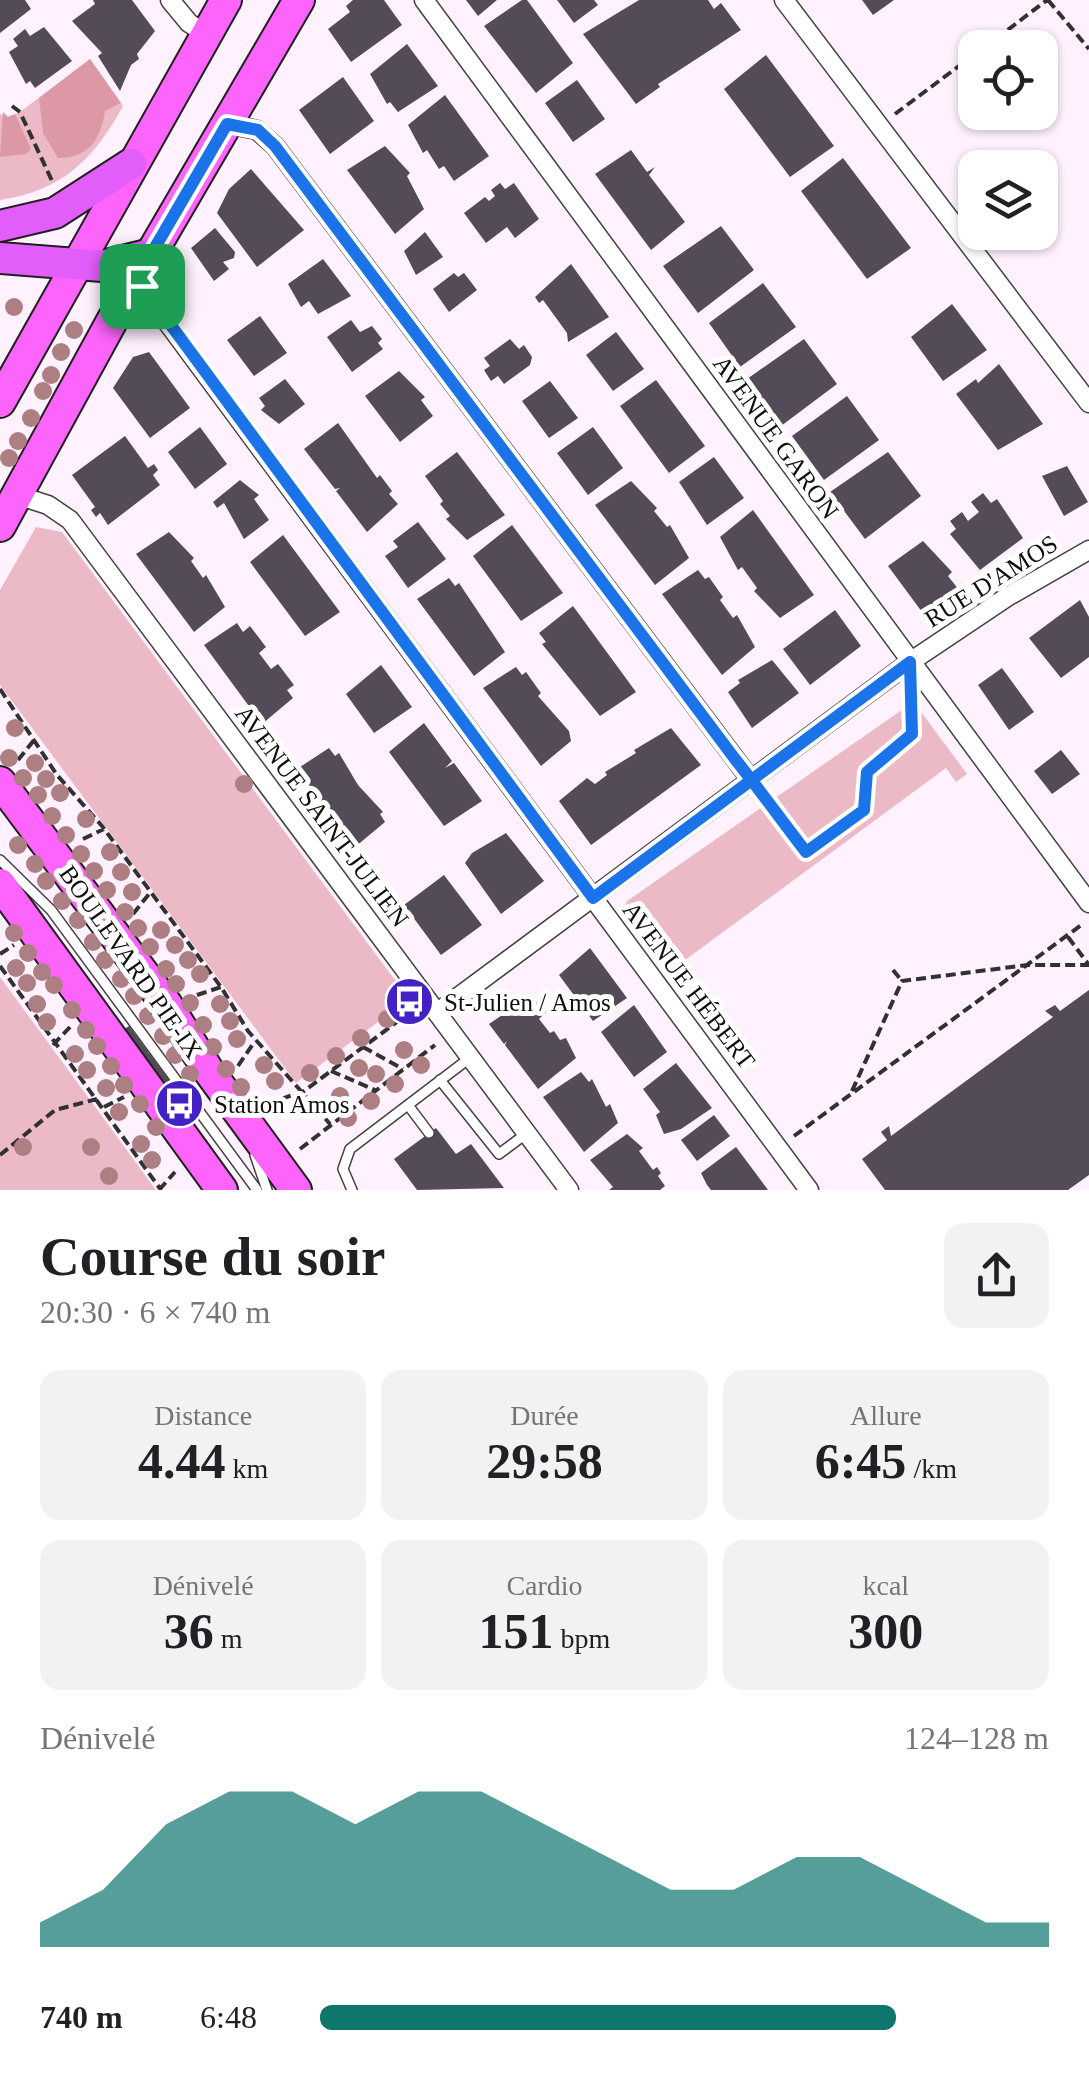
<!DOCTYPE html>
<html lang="fr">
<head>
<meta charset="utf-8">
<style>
  :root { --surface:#fff; --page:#f2f2f2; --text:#202124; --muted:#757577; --accent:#0f766e }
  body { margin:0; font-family:"Times New Roman",serif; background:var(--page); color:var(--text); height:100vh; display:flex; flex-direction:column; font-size:38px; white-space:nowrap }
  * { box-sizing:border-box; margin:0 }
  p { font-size:32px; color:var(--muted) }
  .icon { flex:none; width:55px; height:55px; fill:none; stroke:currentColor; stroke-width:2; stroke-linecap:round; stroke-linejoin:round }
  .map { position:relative; height:1190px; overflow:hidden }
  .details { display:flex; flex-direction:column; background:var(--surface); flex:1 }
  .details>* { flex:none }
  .tools { position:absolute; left:958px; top:30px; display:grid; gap:20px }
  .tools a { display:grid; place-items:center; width:100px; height:100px; border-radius:20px; background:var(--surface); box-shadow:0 2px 8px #0004; font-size:50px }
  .pin { position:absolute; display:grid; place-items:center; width:85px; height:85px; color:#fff; margin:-42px; border-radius:20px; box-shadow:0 5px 15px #0006 }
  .round { display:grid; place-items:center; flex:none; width:105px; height:105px; border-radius:20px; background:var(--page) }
  .headline { display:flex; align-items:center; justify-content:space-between; height:170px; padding:0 40px }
  h1 { font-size:55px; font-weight:700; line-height:75px }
  .metrics { display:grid; grid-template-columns:repeat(3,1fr); gap:15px; height:170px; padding:10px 40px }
  .metrics div { display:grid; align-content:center; border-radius:20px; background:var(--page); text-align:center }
  .metrics b { font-size:50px; font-weight:700 }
  .metrics small { font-size:28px; font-weight:400 }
  .metrics p { font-size:28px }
  .chart { height:280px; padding:20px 40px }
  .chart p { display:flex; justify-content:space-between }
  .chart svg { width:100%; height:180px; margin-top:10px; fill:var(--accent); opacity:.7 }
  ul { padding:0 40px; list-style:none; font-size:32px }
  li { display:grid; grid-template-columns:160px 120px 1fr; align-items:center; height:75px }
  li i { height:25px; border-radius:12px; background:var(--accent) }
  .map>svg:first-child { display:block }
  .green { fill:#ecb9c7 }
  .forest { fill:#dd98a6 }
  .building { fill:#544b59 }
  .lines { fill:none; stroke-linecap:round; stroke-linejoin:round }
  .service-casing { stroke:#424242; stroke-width:12 }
  .minor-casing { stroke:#424242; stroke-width:21 }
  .primary-casing { stroke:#202020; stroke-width:34 }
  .trunk-casing { stroke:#202020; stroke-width:34 }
  .path { stroke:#313131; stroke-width:4; stroke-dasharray:10 5; stroke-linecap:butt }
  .service { stroke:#fff; stroke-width:9 }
  .minor { stroke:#fff; stroke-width:18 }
  .primary { stroke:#fd64fb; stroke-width:30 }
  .trunk { stroke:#e35dfa; stroke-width:30 }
  .tree { fill:#ad7e82 }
  .route-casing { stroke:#fff; stroke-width:20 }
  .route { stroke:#1a73e8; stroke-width:12 }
  .labels { text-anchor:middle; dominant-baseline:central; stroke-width:10; stroke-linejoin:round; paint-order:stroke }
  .street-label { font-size:25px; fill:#0f0f0f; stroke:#fff }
  .poi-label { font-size:25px; fill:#0f0f0f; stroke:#fff; text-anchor:start }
</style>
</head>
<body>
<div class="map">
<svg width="1089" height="1190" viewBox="0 0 1089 1190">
  <rect width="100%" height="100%" fill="#fff2fe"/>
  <!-- green -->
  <path class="green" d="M 90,59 L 123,106 C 94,159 62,191 0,200 L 0,114 L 8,117 L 20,112 Z
    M 36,527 L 62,532 L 409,999 L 296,1083 L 0,685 L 0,590 Z
    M 909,705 L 916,705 L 967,774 L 956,782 L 946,768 L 681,963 L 688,974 L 681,981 L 625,905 L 627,901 Z
    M 0,977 L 156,1190 L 0,1190 Z"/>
  <!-- forest -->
  <path class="forest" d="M 90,59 L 121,103 L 105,111 C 101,138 90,158 58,158 L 43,133 L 39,98 Z
    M 3,112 L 8,117 L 15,114 L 31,149 L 26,154 L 0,157 Z"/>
  <!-- building -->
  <path class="building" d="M 0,0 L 25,0 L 31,9 L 0,33 Z
    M 93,0 L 132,0 L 155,31 L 137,54 L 139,59 L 131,65 L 120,91 L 98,56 L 102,53 L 72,21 L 95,4 Z
    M 353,0 L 384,0 L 402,25 L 351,62 L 328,29 L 350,12 L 346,6 Z
    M 466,0 L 497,0 L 478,16 Z
    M 522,0 L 527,0 L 573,63 L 536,93 L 484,26 Z
    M 557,0 L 594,0 L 598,5 L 574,23 Z
    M 639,0 L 708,0 L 714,9 L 721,3 L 741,30 L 658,84 L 660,87 L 636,104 L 583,34 Z
    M 862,0 L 894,0 L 873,15 Z
    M 44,27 L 72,61 L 35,88 L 30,81 L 26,84 L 9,52 L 18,46 L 13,39 L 25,29 L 30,36 Z
    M 407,44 L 438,86 L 398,112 L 390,102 L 387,104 L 370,74 Z
    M 766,55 L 834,146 L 790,177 L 724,89 Z
    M 343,77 L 374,121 L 330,154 L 299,110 Z
    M 577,80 L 605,119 L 573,142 L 545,103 Z
    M 445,95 L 489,156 L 454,181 L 444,166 L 439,169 L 427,150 L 423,153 L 408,125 Z
    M 385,146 L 410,173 L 407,176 L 424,209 L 395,234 L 347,170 Z
    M 631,150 L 647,172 L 655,167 L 649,175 L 685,222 L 651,250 L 595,174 Z
    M 843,158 L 911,248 L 867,279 L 801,191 Z
    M 251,169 L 304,230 L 257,267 L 217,213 L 229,189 Z
    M 500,183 L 505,189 L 514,183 L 539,219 L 515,238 L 507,227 L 486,243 L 464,213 L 485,197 L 489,201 L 495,196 L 491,190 Z
    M 721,226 L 754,270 L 698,313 L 663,266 Z
    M 215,228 L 235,252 L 234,258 L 223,262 L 229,269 L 214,281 L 191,248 Z
    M 425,232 L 443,257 L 416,275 L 404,251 Z
    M 323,259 L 351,296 L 318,314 L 309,301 L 301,307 L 288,284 Z
    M 571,264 L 609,317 L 568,342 L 567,333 L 543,300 L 539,303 L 535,297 Z
    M 454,273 L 458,277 L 464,273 L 477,290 L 449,312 L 433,289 Z
    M 763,283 L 796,327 L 740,367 L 709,323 Z
    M 952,304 L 987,350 L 943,381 L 911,337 Z
    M 260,316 L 287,353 L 254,376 L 227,340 Z
    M 351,320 L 360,332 L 372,326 L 382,339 L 378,343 L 383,349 L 352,372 L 327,337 Z
    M 616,332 L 644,369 L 613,391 L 586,355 Z
    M 510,339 L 519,349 L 524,345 L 532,357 L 530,365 L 504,384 L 498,376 L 491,381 L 484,370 L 490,366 L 484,358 Z
    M 804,339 L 837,384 L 781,426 L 747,379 Z
    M 149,352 L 190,408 L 150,438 L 113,388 L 133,357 Z
    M 999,364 L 1043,424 L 998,450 L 956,394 L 976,379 L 978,383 Z
    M 399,371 L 425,397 L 421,400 L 433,416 L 400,442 L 365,396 Z
    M 285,379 L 305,404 L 279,424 L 261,410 L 265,406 L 259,398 Z
    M 656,380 L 705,446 L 669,473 L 620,406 Z
    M 550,381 L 578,418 L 549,438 L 522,401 Z
    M 847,396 L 879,440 L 824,480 L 792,436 Z
    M 338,423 L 377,478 L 380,475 L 392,491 L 389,494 L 398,504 L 367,532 L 336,491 L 340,488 L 335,489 L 304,449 Z
    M 200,427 L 227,464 L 195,489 L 168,452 Z
    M 593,427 L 623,468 L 588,495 L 557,453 Z
    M 125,436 L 148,468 L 154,464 L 158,470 L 153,475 L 160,485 L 108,525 L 100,513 L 96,517 L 91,510 L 95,507 L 72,475 Z
    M 457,452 L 505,515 L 467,540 L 446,519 L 450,516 L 440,504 L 443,501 L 425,476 Z
    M 888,452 L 921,496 L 865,539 L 830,492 Z
    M 714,457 L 744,498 L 707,525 L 679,482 Z
    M 1067,466 L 1088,502 L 1064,516 L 1042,476 Z
    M 240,480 L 259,495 L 254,499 L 269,520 L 244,539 L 224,503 L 217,508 L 213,502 Z
    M 631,481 L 657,508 L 654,511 L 667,527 L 670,525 L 689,558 L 655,585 L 595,505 Z
    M 983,493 L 991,503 L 997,499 L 1023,538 L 980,570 L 950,534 L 956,529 L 950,521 L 962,512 L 968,521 L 979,512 L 971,502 Z
    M 753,510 L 814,595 L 780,618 L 754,591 L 757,588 L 742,567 L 738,570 L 720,537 Z
    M 418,522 L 446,559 L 408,588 L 385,556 L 398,547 L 393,541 Z
    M 512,525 L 563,593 L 521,621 L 473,556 Z
    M 169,532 L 194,558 L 191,561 L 203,578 L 206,575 L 225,607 L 194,632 L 136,554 Z
    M 283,535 L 340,612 L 305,636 L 250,562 Z
    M 923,541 L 952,572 L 948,576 L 959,590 L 925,616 L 888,566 Z
    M 698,570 L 705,579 L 709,577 L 723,597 L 720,600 L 733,618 L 737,615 L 755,647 L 722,675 L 662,594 Z
    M 449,578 L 455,586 L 459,583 L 505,652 L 474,676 L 417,599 Z
    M 1080,600 L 1089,617 L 1089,657 L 1061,678 L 1029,638 Z
    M 573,606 L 636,692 L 600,716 L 542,644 L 546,642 L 539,633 Z
    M 835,610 L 861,646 L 810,685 L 783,649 Z
    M 237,623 L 243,632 L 250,626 L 266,647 L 259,653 L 271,669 L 278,664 L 294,685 L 287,690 L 293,698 L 262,724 L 204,645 Z
    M 772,660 L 799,693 L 752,728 L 728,692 L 740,683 L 738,680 Z
    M 381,665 L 412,707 L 374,733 L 346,694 Z
    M 516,667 L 522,675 L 526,672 L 541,693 L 538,696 L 569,731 L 571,741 L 541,766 L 483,688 Z
    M 1002,668 L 1034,712 L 1009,730 L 978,685 Z
    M 424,723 L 452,761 L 445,768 L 454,763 L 482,801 L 444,826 L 389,752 Z
    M 671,728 L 701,765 L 591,845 L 559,801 L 587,778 L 595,784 L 607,775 L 605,772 L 636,753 L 634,750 Z
    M 329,748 L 335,756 L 339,753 L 358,785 L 383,812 L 380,814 L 385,822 L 355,847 L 297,769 Z
    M 1061,750 L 1080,774 L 1052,794 L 1034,771 Z
    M 506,833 L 544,881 L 501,914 L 465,863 L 472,853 Z
    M 444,875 L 482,925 L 441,955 L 404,905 Z
    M 590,948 L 627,998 L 593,1021 L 559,975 Z
    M 1089,990 L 1089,1175 L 1068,1190 L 885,1190 L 862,1159 L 887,1140 L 881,1132 L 889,1126 L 891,1136 L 1053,1017 L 1045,1011 L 1055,1005 L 1060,1011 Z
    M 530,996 L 546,1012 L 539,1019 L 550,1033 L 554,1031 L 560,1040 L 566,1038 L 576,1058 L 538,1089 L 505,1045 L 507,1041 L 504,1044 L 489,1024 Z
    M 634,1005 L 667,1052 L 634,1077 L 601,1032 Z
    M 129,1026 L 189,1107 L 180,1113 L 120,1032 Z
    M 676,1063 L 712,1108 L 681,1129 L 664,1134 L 656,1115 L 660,1112 L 643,1089 Z
    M 581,1072 L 589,1082 L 592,1079 L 606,1107 L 610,1104 L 618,1123 L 584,1152 L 543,1097 Z
    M 714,1115 L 730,1136 L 697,1161 L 681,1140 Z
    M 436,1128 L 456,1154 L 471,1144 L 504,1188 L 417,1190 L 394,1159 Z
    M 627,1134 L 643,1148 L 639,1151 L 653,1170 L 657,1167 L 661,1173 L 658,1176 L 665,1186 L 660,1190 L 609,1190 L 613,1187 L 590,1160 Z
    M 736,1147 L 754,1171 L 768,1190 L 711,1190 L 707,1185 L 701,1173 Z"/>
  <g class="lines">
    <defs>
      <path id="service" d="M 0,860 L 51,910 L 257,1190
        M 440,1080 L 499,1154 L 527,1133
        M 408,1105 L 429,1133
        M 255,1155 L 267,1190
        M 352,1190 L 343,1169 L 350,1149 L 471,1057"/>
      <path id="minor" d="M 170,0 L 189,23 L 206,34
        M 424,0 L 1089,903
        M 784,0 L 1089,403
        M 227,124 L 257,130 L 275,146 L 751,780
        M 136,280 L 809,1190
        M 17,495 L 48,505 L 70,520 L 569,1190
        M 438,1012 L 910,662 L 1007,597 L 1089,550"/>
      <path id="primary" d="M 0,402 L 226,0
        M 0,526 L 113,319 L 299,0
        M 0,782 L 167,1005 L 208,1070 L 296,1190
        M 0,884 L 222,1190"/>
      <path id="trunk" d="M 0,226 L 55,213 L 131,164
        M 0,258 L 102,266 L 151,254"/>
    </defs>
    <!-- service casing -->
    <use href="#service" class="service-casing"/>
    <!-- minor casing -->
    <use href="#minor" class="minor-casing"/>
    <!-- primary casing -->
    <use href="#primary" class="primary-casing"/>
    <!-- trunk casing -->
    <use href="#trunk" class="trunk-casing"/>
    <!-- path -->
    <path class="path" d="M 1048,0 L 1089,49
      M 984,48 L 1047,0
      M 12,106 L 20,112 L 53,183
      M 895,114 L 975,54
      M 0,689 L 57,775 L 102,826 L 221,987 L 248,1031 L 330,1124
      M 18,760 L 35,739
      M 761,794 L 806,852 L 864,810 L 867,772 L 912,734 L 911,697
      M 83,839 L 104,829
      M 133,914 L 149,894
      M 1068,937 L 1089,965
      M 0,954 L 14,945
      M 0,966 L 161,1190
      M 893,970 L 902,981
      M 197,995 L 221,987
      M 53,1045 L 70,1027
      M 363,1047 L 403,1069
      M 238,1066 L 255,1041
      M 331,1071 L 375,1090
      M 852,1091 L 902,981 L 1027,965 L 1089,965
      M 267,1104 L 304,1091 L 413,1010
      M 104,1107 L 124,1097
      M 794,1136 L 1084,923
      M 300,1149 L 435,1045
      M 0,1155 L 55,1110 L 97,1099
      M 159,1190 L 175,1172"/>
    <!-- service -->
    <use href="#service" class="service"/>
    <!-- minor -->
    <use href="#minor" class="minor"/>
    <!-- primary -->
    <use href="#primary" class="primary"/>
    <!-- trunk -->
    <use href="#trunk" class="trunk"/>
  </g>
  <!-- trees -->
  <g class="tree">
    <circle cx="14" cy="307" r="9"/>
    <circle cx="74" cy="330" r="9"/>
    <circle cx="61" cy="352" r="9"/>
    <circle cx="51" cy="375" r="9"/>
    <circle cx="43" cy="391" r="9"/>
    <circle cx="31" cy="418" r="9"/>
    <circle cx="18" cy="441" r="9"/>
    <circle cx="9" cy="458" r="9"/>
    <circle cx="15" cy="728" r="9"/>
    <circle cx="9" cy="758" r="9"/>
    <circle cx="35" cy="763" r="9"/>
    <circle cx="23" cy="778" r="9"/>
    <circle cx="46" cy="779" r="9"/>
    <circle cx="244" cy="784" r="9"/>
    <circle cx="60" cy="793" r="9"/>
    <circle cx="38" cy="795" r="9"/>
    <circle cx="52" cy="816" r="9"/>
    <circle cx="86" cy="819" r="9"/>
    <circle cx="66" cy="835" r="9"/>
    <circle cx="18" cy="845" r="9"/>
    <circle cx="110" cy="852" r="9"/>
    <circle cx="81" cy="854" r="9"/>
    <circle cx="35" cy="864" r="9"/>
    <circle cx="94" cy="871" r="9"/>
    <circle cx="121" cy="872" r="9"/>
    <circle cx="46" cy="881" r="9"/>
    <circle cx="107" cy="890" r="9"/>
    <circle cx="132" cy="892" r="9"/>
    <circle cx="62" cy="901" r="9"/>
    <circle cx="125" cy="912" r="9"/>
    <circle cx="78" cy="920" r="9"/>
    <circle cx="138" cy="928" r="9"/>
    <circle cx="161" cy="930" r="9"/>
    <circle cx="14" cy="933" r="9"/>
    <circle cx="93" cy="942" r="9"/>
    <circle cx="175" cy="945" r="9"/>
    <circle cx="150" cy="947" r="9"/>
    <circle cx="28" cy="953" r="9"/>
    <circle cx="105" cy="960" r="9"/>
    <circle cx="188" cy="960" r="9"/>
    <circle cx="16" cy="968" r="9"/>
    <circle cx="166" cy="969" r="9"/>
    <circle cx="42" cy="972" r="9"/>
    <circle cx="200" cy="974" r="9"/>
    <circle cx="121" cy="979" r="9"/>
    <circle cx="27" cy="983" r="9"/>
    <circle cx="176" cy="984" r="9"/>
    <circle cx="54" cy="985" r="9"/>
    <circle cx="134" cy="996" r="9"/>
    <circle cx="190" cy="1003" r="9"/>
    <circle cx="37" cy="1004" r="9"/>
    <circle cx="220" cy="1004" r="9"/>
    <circle cx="72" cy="1010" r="9"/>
    <circle cx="148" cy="1016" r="9"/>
    <circle cx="387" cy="1019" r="9"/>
    <circle cx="230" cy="1021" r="9"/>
    <circle cx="47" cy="1022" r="9"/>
    <circle cx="203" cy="1025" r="9"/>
    <circle cx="86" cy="1030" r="9"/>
    <circle cx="163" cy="1036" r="9"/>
    <circle cx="361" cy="1038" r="9"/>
    <circle cx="237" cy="1039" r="9"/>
    <circle cx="97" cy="1046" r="9"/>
    <circle cx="213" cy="1047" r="9"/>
    <circle cx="404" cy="1050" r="9"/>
    <circle cx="75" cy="1054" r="9"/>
    <circle cx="175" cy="1055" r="9"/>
    <circle cx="336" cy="1056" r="9"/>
    <circle cx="264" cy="1065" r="9"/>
    <circle cx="421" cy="1065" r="9"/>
    <circle cx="111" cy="1066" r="9"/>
    <circle cx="359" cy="1068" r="9"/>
    <circle cx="226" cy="1069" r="9"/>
    <circle cx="87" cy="1070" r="9"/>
    <circle cx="310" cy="1073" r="9"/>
    <circle cx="190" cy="1074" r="9"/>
    <circle cx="376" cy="1074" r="9"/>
    <circle cx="275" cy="1081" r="9"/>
    <circle cx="395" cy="1084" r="9"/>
    <circle cx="124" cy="1085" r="9"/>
    <circle cx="241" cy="1087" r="9"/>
    <circle cx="106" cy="1088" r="9"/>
    <circle cx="340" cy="1096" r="9"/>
    <circle cx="371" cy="1101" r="9"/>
    <circle cx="140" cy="1104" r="9"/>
    <circle cx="119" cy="1112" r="9"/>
    <circle cx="348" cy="1118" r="9"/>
    <circle cx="156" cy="1127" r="9"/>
    <circle cx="141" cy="1144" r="9"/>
    <circle cx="23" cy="1147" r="9"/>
    <circle cx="91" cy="1147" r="9"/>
    <circle cx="152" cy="1160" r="9"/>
    <circle cx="109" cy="1176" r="9"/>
  </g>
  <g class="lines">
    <defs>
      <path id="route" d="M 142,286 L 593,898 L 910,662 L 912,734 L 867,772 L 864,810 L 806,852 C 782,821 759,789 735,759 L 275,146 L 258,130 L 227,124 L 136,280 L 142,286"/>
    </defs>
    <!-- route casing -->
    <use href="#route" class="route-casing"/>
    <!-- route -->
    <use href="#route" class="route"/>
  </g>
  <!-- icons -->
  <defs>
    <symbol id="bus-disc" viewBox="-11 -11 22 22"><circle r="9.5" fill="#4321c5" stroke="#fff"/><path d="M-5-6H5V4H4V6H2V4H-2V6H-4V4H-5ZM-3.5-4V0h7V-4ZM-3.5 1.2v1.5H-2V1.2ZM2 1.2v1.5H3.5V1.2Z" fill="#fff"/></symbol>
  </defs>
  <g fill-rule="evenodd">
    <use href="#bus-disc" x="382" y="974" width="55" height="55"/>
    <use href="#bus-disc" x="152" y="1076" width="55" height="55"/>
  </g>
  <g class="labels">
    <!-- street labels -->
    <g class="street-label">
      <text transform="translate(776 437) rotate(54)">AVENUE GARON</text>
      <text transform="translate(991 581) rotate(-32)">RUE D'AMOS</text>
      <text transform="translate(322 816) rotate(53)">AVENUE SAINT-JULIEN</text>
      <text transform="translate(131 962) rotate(55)">BOULEVARD PIE-IX</text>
      <text transform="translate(689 985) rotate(53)">AVENUE HÉBERT</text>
    </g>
    <!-- poi labels -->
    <g class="poi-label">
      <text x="444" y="1002">St-Julien / Amos</text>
      <text x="214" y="1104">Station Amos</text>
    </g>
  </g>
</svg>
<div class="tools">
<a><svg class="icon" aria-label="locate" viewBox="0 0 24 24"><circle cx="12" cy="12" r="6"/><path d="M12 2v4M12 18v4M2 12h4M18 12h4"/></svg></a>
<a><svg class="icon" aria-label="layers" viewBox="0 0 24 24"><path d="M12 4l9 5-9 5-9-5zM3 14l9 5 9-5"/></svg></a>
</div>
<div class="pin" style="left:142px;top:286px;background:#1e9e55"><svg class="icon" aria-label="arrive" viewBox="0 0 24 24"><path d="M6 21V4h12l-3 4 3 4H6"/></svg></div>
</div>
<section class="details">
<div class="headline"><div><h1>Course du soir</h1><p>20:30 · 6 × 740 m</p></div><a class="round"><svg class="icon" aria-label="share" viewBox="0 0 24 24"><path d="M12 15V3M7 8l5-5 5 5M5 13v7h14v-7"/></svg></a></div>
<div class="metrics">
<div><p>Distance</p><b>4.44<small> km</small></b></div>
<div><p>Durée</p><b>29:58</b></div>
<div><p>Allure</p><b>6:45<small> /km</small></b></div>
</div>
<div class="metrics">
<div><p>Dénivelé</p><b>36<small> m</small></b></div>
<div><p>Cardio</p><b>151<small> bpm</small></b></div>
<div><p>kcal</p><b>300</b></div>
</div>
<div class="chart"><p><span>Dénivelé</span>124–128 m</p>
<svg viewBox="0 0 160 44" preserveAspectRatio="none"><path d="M0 44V38L10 30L20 14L30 6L40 6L50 14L60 6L70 6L80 14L90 22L100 30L110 30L120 22L130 22L140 30L150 38L160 38V44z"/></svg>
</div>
<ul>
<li><b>740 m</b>6:48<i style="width:79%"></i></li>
</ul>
</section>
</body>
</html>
